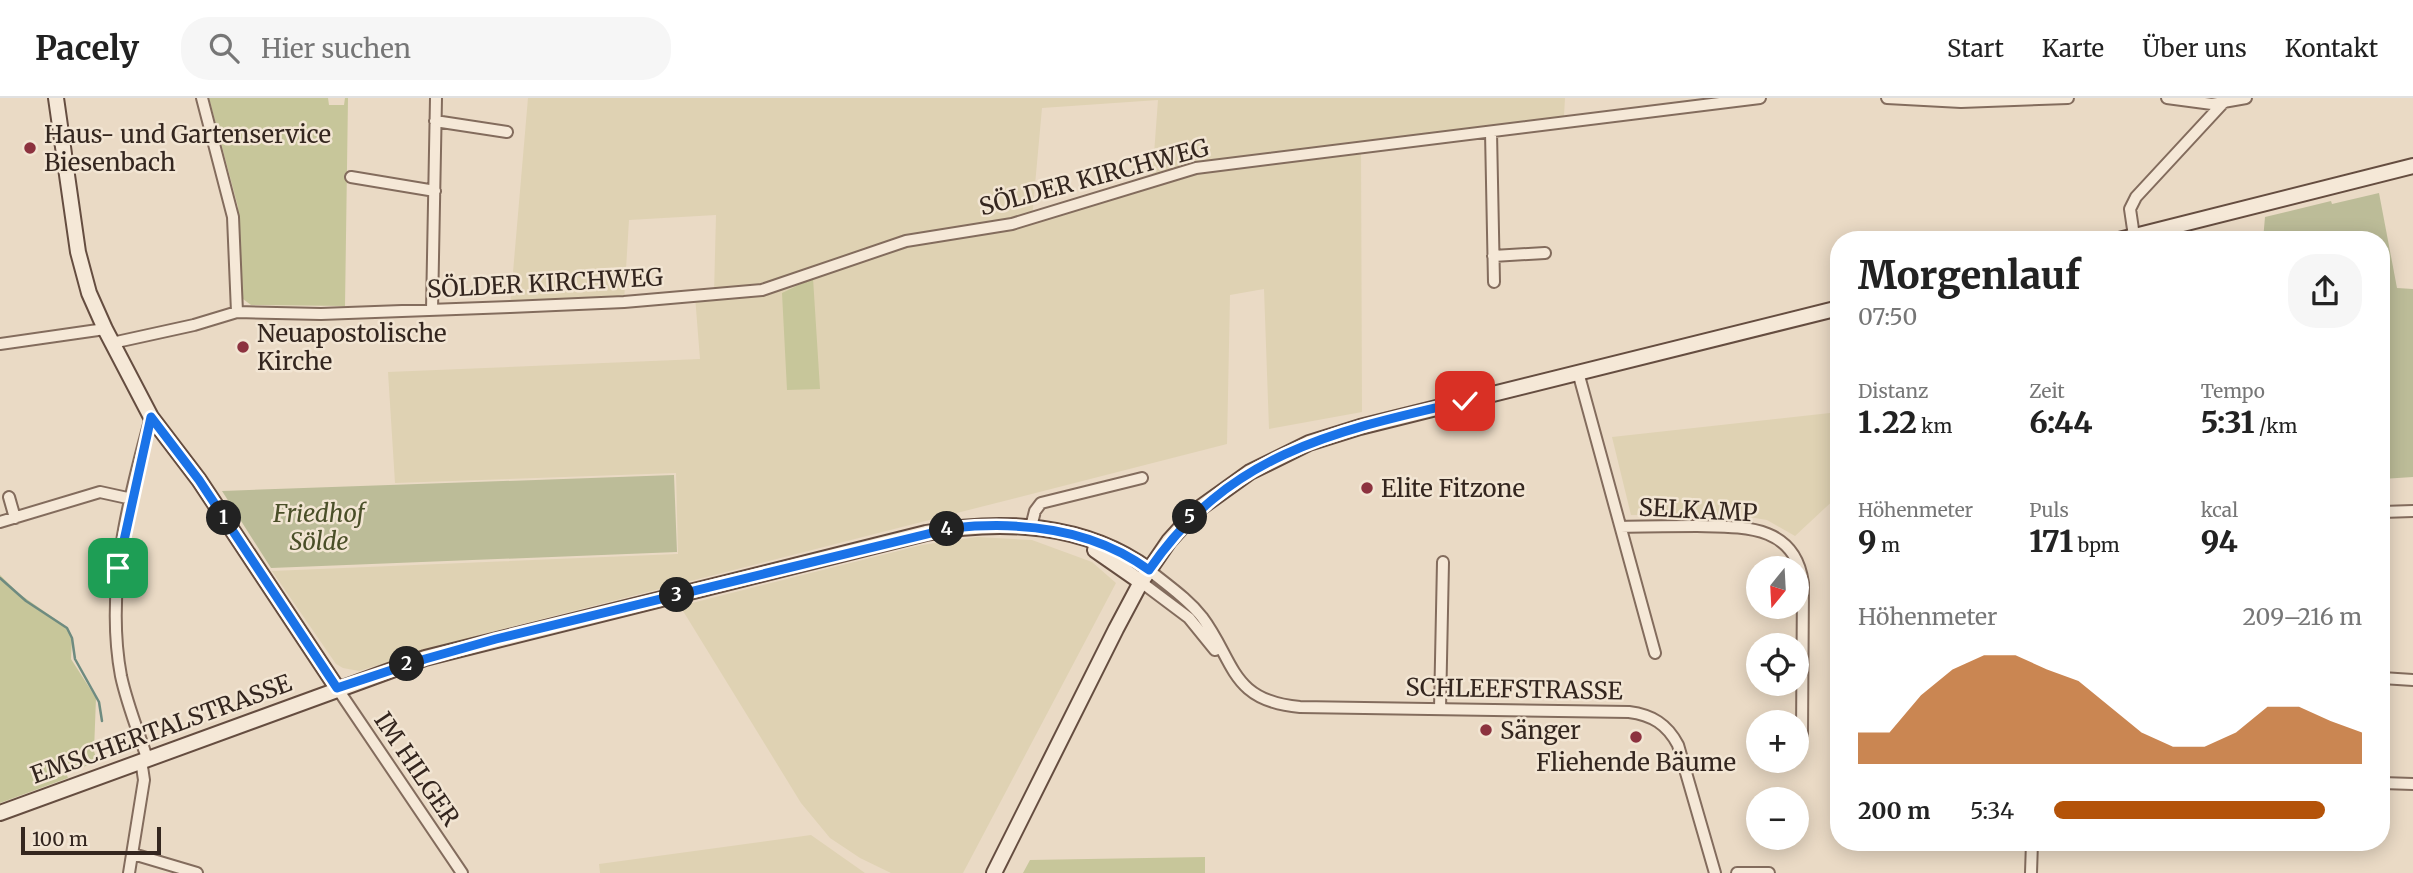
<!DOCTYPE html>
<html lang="de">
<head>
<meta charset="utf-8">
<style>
  :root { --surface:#fff; --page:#f6f6f6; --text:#222; --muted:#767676; --line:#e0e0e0; --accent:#b45309 }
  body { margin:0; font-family:Merriweather,serif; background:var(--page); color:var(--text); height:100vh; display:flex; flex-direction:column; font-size:26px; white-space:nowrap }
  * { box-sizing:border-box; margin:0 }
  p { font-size:23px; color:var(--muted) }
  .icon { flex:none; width:38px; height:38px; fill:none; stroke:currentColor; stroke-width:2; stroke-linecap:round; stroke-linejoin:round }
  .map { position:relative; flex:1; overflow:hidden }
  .side { position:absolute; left:1830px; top:133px; width:560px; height:620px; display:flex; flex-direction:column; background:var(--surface); border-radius:28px; box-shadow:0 4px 18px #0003 }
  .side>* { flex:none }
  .needle { width:46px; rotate:198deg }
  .tools { position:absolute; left:1746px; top:458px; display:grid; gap:14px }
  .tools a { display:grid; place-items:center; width:63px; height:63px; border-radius:50%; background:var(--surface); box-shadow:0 4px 18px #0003; font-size:35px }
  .scale { position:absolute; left:21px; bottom:18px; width:140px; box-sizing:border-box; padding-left:7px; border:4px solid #34261f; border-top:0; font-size:19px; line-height:24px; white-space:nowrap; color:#34261f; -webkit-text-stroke:5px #f2e5d3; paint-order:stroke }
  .pin { position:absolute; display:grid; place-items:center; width:60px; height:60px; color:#fff; margin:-30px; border-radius:14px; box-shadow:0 4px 10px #0006 }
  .km { position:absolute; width:35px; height:35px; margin:-18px; border-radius:50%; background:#222; color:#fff; font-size:19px; line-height:35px; text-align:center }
  .round { display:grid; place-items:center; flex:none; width:74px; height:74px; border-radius:28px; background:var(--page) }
  .head { display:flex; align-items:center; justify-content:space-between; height:119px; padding:0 28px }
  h1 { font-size:38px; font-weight:800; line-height:52px }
  .metrics { display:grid; grid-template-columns:repeat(3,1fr); gap:10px; height:119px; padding:7px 28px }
  .metrics div { display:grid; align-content:center }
  .metrics b { font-size:30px; font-weight:800 }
  .metrics small { font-size:19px; font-weight:400 }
  .metrics p { font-size:19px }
  .chart { height:196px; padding:14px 28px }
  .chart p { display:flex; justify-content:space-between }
  .chart svg { width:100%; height:126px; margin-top:7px; fill:var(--accent); opacity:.7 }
  ul { padding:0 28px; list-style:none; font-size:23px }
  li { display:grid; grid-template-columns:112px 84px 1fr; align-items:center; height:52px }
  li i { height:18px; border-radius:9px; background:var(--accent) }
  header { display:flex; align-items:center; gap:42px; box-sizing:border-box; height:98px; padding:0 35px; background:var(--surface); border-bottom:2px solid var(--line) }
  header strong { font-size:33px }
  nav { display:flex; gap:38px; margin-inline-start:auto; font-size:24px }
  .search { width:490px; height:63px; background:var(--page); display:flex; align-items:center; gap:18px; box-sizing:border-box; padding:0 24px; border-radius:28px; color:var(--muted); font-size:26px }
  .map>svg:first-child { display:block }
  .farmland { fill:#dfd2b3; fill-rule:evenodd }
  .green { fill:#c7c69a }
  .cemetery { fill:#bcbc98 }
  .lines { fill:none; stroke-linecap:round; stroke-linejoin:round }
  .stream { stroke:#6e8b80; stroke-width:2.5 }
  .minor-casing { stroke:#836c5d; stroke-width:14 }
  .secondary-casing { stroke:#654d40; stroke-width:18 }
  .minor { stroke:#f5e8d7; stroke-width:10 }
  .secondary { stroke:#f5e8d7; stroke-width:14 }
  .route-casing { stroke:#fff; stroke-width:14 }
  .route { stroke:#1a73e8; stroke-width:9 }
  .poi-dot { fill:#8c323f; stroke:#f2e5d3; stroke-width:2.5 }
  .labels { text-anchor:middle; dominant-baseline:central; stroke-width:5; stroke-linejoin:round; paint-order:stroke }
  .poi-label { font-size:24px; fill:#34261f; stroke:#f2e5d3; text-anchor:start }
  .street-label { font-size:24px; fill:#34261f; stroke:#f2e5d3 }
  .park-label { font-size:24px; font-style:italic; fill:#4a4f28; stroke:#f2e5d3 }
</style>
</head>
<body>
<header>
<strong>Pacely</strong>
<div class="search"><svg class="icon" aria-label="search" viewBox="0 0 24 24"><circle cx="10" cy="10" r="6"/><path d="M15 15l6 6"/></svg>Hier suchen</div>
<nav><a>Start</a><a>Karte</a><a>Über uns</a><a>Kontakt</a></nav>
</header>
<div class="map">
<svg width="2413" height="775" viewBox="0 0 2413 775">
  <rect width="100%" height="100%" fill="#eadac5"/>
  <!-- farmland -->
  <path class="farmland" d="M 528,0 L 1565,0 L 1564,18 L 1361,44 L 1362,314 L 1269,331 L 1264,191 L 1230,197 L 1227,346 L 487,535 L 359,573 L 343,570 L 336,566 L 272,473 L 678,456 L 676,375 L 395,385 L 388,274 L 700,261 L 695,198 L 714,196 L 716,117 L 629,122 L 624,204 L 510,209 ZM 1158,2 L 1152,83 L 1032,120 L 1042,10 Z
    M 1839,314 L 1839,397 L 1795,438 L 1767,422 L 1743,418 L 1631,417 L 1612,339 Z
    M 977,439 L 1032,442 L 1092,464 L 1116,485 L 963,775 L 891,775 L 860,760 L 830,740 L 801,705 L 680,508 L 922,447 Z
    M 811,737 L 865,775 L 600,775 L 599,766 Z"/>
  <!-- green -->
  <path class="green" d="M 209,0 L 328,0 L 329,7 L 344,7 L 345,0 L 348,0 L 345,208 L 251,207 L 243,201 L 238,109 Z
    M 813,180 L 820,291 L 787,292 L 782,195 Z
    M 0,477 L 18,495 L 68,530 L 72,540 L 71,561 L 96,600 L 94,653 L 97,664 L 66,675 L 68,680 L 0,705 Z
    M 1205,759 L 1205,775 L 1023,775 L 1030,762 Z"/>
  <!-- cemetery -->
  <path class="cemetery" d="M 2379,95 L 2397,190 L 2413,191 L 2413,379 L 2382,381 L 2382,142 L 2263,142 L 2265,119 L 2331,103 L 2332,106 Z
    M 674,377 L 677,454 L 271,470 L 222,393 Z"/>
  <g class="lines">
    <!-- stream -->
    <path class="stream" d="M 0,480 L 26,503 L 67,530 L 72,540 L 75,561 L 99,604 L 102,623"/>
    <defs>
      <path id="minor" d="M 202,0 L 233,119 L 237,214
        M 1887,0 L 1961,4 L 2068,0
        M 2167,0 L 2212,6 L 2246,0
        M 435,23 L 507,34
        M 1491,34 L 1494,184
        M 351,79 L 435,93
        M 2134,138 L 2130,111 L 2136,99 L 2223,5 L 2233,0
        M 1493,158 L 1545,155
        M 432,212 L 436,0
        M 112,245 L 194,227 L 237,214 L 321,216 L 510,209 L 624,204 L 762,192 L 906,143 L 1012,126 L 1196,70 L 1760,0
        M 0,246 L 105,231
        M 1578,274 L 1655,555
        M 9,399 L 15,420
        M 2382,414 L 2413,413
        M 0,424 L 100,394 L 132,401
        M 1031,429 L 1035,413 L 1041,405 L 1142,380
        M 1621,429 C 1647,428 1672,428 1697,428 C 1743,429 1795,426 1803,485 L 1802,636
        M 1149,472 C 1167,487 1187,500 1202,519 C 1235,563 1230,603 1300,609 L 1629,614 C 1652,617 1667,626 1678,647 L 1715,775
        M 1141,484 L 1189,520 L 1215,552
        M 2382,580 L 2413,582
        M 337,590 L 462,775
        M 1440,611 L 1443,464
        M 147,660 C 138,633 127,606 121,578 C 105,492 128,402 151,319
        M 2382,685 L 2413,686
        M 133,756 L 197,775
        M 129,775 L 144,682 L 141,662
        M 1737,775 L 1769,775
        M 2031,775 L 2032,744"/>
      <path id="secondary" d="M 56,0 L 78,154 L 89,195 L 105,231 L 151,319 L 199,382 L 337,590
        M 2119,142 L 2413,68
        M 1095,452 L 1141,484
        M 0,715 L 425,560 L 926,435 C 1002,421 1085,425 1149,472
        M 994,775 L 1116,531 L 1141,484 L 1169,443 L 1197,412 L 1250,374 L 1309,345 L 1360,329 L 1839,210"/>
    </defs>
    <!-- minor casing -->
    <use href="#minor" class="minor-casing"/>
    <!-- secondary casing -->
    <use href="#secondary" class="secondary-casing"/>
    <!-- minor -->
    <use href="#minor" class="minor"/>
    <!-- secondary -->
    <use href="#secondary" class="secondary"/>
  </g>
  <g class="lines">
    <defs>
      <path id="route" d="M 118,470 L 151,319 L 199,382 L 337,590 L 425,561 L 496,541 L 952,430 C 1020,423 1092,430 1149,472 C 1229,355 1334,333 1465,303"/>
    </defs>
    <!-- route casing -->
    <use href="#route" class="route-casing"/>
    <!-- route -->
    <use href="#route" class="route"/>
  </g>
  <!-- markers -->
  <g class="poi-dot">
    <circle cx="30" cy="50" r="7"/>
    <circle cx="243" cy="249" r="7"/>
    <circle cx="1367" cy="390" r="7"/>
    <circle cx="1486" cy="632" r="7"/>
    <circle cx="1636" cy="639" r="7"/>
  </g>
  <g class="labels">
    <!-- poi labels -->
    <g class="poi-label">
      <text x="44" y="36">Haus- und Gartenservice<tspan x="44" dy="28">Biesenbach</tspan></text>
      <text x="257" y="235">Neuapostolische<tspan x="257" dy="28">Kirche</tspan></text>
      <text x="1381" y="390">Elite Fitzone</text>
      <text x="1500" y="632">Sänger</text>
      <text x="1636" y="664" text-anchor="middle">Fliehende Bäume</text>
    </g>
    <!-- street labels -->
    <g class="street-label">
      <text transform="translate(1094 79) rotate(-15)">SÖLDER KIRCHWEG</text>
      <text transform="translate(545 185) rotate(-3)">SÖLDER KIRCHWEG</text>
      <text transform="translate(1698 412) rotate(3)">SELKAMP</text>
      <text transform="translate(1514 591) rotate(1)">SCHLEEFSTRASSE</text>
      <text transform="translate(161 631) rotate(-20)">EMSCHERTALSTRASSE</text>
      <text transform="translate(417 671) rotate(56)">IM HILGER</text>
    </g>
    <!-- park labels -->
    <g class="park-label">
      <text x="319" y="415">Friedhof<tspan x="319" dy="28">Sölde</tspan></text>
    </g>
  </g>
</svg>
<div class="tools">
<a><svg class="needle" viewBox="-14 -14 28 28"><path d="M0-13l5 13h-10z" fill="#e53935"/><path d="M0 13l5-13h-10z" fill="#767676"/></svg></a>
<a><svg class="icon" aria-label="locate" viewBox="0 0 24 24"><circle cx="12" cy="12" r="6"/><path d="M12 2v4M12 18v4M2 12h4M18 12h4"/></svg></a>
<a>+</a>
<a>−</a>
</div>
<div class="scale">100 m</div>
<div class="pin" style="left:118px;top:470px;background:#1e9e55"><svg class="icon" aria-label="arrive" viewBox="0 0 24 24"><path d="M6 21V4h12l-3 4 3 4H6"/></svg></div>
<div class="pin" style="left:1465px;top:303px;background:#d93025"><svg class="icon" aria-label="check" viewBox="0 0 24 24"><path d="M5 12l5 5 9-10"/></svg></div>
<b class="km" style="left:224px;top:420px">1</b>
<b class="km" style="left:407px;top:566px">2</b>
<b class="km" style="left:677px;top:497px">3</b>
<b class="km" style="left:947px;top:431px">4</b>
<b class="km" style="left:1190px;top:419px">5</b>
<section class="side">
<div class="head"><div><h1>Morgenlauf</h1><p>07:50</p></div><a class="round"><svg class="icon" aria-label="share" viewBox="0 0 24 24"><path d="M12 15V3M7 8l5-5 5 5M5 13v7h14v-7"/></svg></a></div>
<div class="metrics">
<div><p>Distanz</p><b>1.22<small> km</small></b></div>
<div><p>Zeit</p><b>6:44</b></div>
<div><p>Tempo</p><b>5:31<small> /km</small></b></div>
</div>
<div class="metrics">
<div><p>Höhenmeter</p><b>9<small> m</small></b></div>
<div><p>Puls</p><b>171<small> bpm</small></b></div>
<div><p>kcal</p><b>94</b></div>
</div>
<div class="chart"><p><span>Höhenmeter</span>209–216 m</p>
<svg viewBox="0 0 160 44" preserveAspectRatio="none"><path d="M0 44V33L10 33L20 20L30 11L40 6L50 6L60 11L70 15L80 24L90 33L100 38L110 38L120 33L130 24L140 24L150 29L160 33V44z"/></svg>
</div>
<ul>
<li><b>200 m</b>5:34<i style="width:88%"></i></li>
</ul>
</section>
</div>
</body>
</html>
